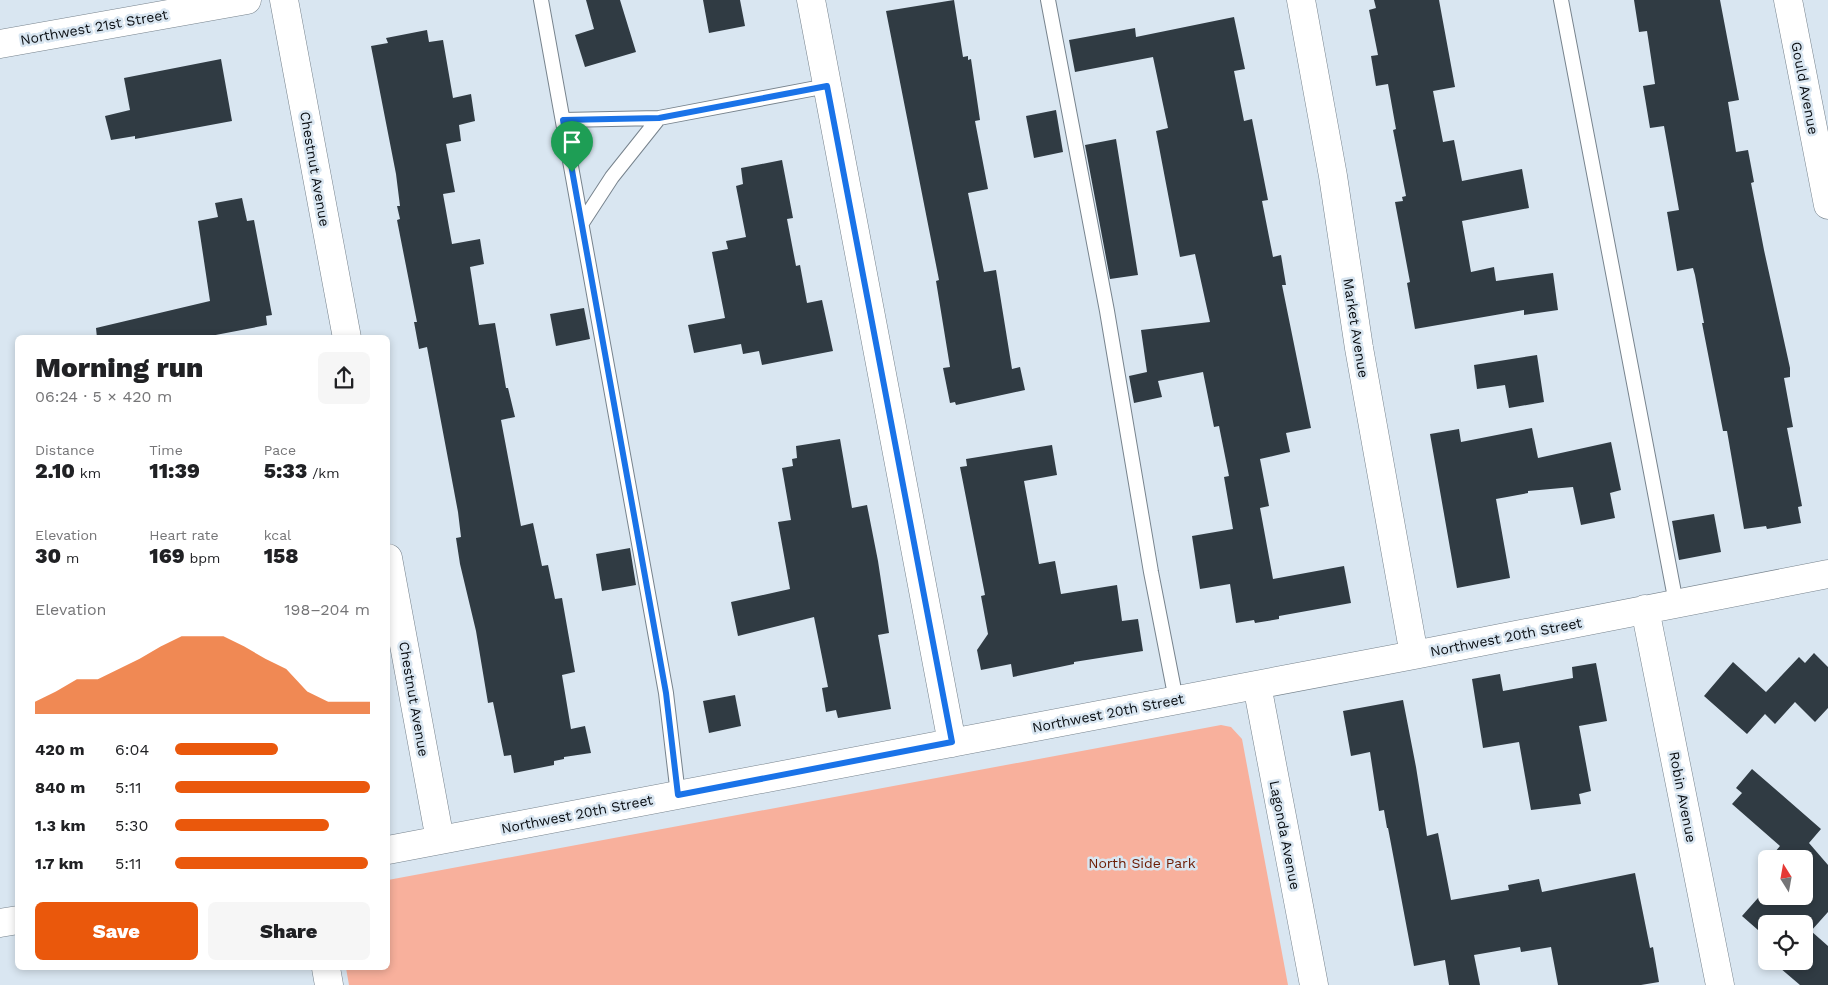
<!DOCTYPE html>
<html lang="en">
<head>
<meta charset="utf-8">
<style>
  :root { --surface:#fff; --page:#f6f6f6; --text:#202124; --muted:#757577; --accent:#ea580c }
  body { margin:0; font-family:"Work Sans",sans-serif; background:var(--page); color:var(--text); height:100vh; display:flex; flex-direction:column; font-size:19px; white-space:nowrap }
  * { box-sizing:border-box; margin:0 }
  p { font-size:16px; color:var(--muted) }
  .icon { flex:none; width:28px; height:28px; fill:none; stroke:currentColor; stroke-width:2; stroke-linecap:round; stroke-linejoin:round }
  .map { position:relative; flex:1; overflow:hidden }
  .details { position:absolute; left:15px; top:335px; width:375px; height:635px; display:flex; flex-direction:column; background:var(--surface); border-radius:8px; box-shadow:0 2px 8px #0003 }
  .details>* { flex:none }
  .needle { width:32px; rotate:349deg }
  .fabs { position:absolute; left:1758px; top:850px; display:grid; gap:10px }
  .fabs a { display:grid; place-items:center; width:55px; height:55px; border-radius:8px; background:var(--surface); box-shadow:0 2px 8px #0003; font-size:25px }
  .pin { position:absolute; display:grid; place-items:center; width:42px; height:42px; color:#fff; margin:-51px -21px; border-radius:50% 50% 50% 0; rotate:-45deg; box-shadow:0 0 5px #0007 }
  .pin .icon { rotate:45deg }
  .round { display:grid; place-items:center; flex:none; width:52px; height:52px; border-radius:8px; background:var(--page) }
  .headline { display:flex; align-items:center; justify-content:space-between; height:85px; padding:0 20px }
  h1 { font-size:28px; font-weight:800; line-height:38px }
  .figures { display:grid; grid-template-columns:repeat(3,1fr); gap:8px; height:85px; padding:5px 20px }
  .figures div { display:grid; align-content:center }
  .figures b { font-size:21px; font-weight:800 }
  .figures small { font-size:14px; font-weight:400 }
  .figures p { font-size:14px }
  .chart { height:140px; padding:10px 20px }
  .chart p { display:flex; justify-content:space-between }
  .chart svg { width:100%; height:90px; margin-top:5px; fill:var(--accent); opacity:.7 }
  .action { display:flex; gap:10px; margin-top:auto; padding:10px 20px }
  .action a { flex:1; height:58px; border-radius:8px; background:var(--accent); color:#fff; font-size:20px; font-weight:800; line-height:58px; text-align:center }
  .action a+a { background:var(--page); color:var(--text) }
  ul { padding:0 20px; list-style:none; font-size:16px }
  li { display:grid; grid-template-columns:80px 60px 1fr; align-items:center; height:38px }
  li i { height:12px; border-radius:6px; background:var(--accent) }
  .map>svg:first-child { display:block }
  .green { fill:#f8b09c }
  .building { fill:#303b43 }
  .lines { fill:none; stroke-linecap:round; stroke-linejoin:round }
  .lane-casing { stroke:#77838d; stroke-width:16 }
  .street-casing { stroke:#77838d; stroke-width:29 }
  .secondary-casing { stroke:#77838d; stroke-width:29 }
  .lane { stroke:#fff; stroke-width:14 }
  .street { stroke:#fff; stroke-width:28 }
  .secondary { stroke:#fff; stroke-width:28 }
  .route-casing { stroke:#fff; stroke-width:10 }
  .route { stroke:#1a73e8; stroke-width:6 }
  .labels { text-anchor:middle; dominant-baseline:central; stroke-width:5; stroke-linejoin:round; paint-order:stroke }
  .street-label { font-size:14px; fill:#080c10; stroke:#d9e6f1 }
  .park-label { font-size:14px; fill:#6c1b02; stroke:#d9e6f1 }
</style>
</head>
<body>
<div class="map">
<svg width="1828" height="985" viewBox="0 0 1828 985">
  <rect width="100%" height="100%" fill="#d9e6f1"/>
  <!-- green -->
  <path class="green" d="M 1221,725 L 1231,727 L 1242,739 L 1288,985 L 349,985 L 346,968 L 388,968 L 388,880 Z"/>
  <!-- building -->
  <path class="building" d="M 586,0 L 620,0 L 636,52 L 585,67 L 575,35 L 594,29 Z
    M 703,0 L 740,0 L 745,26 L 709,33 Z
    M 954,0 L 963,57 L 968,56 L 968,60 L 971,59 L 980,120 L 975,121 L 988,189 L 968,193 L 984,272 L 996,270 L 1012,369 L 1020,367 L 1025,390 L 956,405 L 955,402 L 950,403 L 943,368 L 950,367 L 936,281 L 939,280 L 886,11 Z
    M 1374,0 L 1439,0 L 1455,87 L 1433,91 L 1443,142 L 1454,140 L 1462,181 L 1522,169 L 1529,208 L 1462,221 L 1471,272 L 1494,267 L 1496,281 L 1553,273 L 1558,310 L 1524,315 L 1524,310 L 1415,329 L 1407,283 L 1410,282 L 1395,202 L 1403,201 L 1402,197 L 1406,196 L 1393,130 L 1396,129 L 1388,84 L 1376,86 L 1371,56 L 1378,55 L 1369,10 L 1376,8 Z
    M 1634,0 L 1720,0 L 1739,100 L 1728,102 L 1736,152 L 1748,150 L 1754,182 L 1751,183 L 1764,250 L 1790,368 L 1790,377 L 1784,378 L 1793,427 L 1787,428 L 1802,506 L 1798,507 L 1801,523 L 1767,529 L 1766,526 L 1744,529 L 1727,431 L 1723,431 L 1702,323 L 1704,323 L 1695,275 L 1693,268 L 1677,271 L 1667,212 L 1679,210 L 1664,126 L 1650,128 L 1643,86 L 1655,84 L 1647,31 L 1639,32 Z
    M 1234,17 L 1245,69 L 1234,71 L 1244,121 L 1252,119 L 1268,200 L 1262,201 L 1273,257 L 1281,255 L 1286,285 L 1282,285 L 1311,428 L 1286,433 L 1290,452 L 1260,459 L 1269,506 L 1260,508 L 1273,579 L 1344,566 L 1351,603 L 1279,616 L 1279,619 L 1255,623 L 1254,620 L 1236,623 L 1230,584 L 1200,589 L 1192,536 L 1233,529 L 1224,477 L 1229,476 L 1219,426 L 1214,427 L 1203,372 L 1158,381 L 1162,397 L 1134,403 L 1129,376 L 1147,372 L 1141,330 L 1210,322 L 1195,254 L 1180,257 L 1156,131 L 1168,128 L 1153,57 L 1075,72 L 1069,40 L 1135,28 L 1136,37 Z
    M 427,30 L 429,42 L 443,40 L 453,98 L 471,94 L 475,121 L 459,125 L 461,141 L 446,144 L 455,192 L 443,194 L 452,244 L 480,239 L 484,264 L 470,267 L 479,325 L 495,323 L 506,388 L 508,388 L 515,417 L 501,420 L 521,526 L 533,523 L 542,566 L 548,565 L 555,599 L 562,598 L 575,672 L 562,675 L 571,729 L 585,726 L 591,753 L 564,757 L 564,759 L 554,761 L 554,765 L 514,773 L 511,755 L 504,756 L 493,702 L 488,703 L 476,631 L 460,564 L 456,538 L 461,537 L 458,512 L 427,347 L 419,349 L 414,322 L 417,322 L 397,220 L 400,219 L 397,206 L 400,206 L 396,174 L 371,46 L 388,43 L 386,38 Z
    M 221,59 L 232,121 L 135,139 L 135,136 L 111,140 L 105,116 L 130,110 L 124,78 Z
    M 1056,110 L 1063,152 L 1034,158 L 1026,116 Z
    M 1116,139 L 1138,275 L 1110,279 L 1085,145 Z
    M 782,160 L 793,218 L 787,219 L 796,266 L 800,265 L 807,303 L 822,300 L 833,351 L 762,365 L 759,351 L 743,354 L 741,344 L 694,353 L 688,325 L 725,318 L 712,252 L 728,249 L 726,241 L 746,237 L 736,186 L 743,184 L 741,168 Z
    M 242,198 L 247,221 L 254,220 L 272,315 L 266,316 L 267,325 L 200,338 L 97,338 L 96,328 L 210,301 L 198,221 L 218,217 L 215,203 Z
    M 584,308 L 590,339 L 556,346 L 550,314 Z
    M 1537,355 L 1544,402 L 1509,408 L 1505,385 L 1477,389 L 1474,365 Z
    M 1532,428 L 1538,458 L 1611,442 L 1621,490 L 1610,493 L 1615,518 L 1581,525 L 1573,487 L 1528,491 L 1528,493 L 1496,499 L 1510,578 L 1457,588 L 1430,434 L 1459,429 L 1461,442 Z
    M 840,439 L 852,508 L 867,505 L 878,561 L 889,633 L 878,635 L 891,709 L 838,718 L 836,710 L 826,712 L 822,688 L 828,687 L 814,617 L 738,636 L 731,602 L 790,589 L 778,522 L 791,520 L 782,468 L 793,466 L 792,459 L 797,458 L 796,446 Z
    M 1052,445 L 1057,475 L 1024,481 L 1039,564 L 1055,561 L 1061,594 L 1117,585 L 1122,621 L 1138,619 L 1143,651 L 1074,662 L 1074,664 L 1013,677 L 1011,664 L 981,670 L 977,650 L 988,634 L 981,596 L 985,595 L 960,467 L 967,466 L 966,459 Z
    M 1714,514 L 1721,552 L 1679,560 L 1672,521 Z
    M 630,548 L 636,585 L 602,591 L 596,554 Z
    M 1814,653 L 1828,667 L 1828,708 L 1815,722 L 1795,702 L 1775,724 L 1765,714 L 1747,734 L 1704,696 L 1733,662 L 1766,692 L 1799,657 L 1805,663 Z
    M 1596,663 L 1607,721 L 1579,726 L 1591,791 L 1579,794 L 1581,804 L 1531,810 L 1519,742 L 1483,748 L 1472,679 L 1500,674 L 1503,691 L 1573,678 L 1572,667 Z
    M 735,695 L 741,726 L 709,733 L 703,701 Z
    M 1403,700 L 1416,767 L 1427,836 L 1438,833 L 1451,900 L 1509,890 L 1508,885 L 1539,879 L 1542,892 L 1635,873 L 1650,948 L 1653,947 L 1659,982 L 1641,985 L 1558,985 L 1551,947 L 1521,952 L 1520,947 L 1474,955 L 1480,985 L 1449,985 L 1445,960 L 1414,966 L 1388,828 L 1387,828 L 1384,810 L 1379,811 L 1370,752 L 1351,756 L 1343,711 Z
    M 1752,769 L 1821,829 L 1809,843 L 1828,865 L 1828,912 L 1811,931 L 1828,946 L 1828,985 L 1800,985 L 1772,961 L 1804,961 L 1804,924 L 1766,924 L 1766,937 L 1742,916 L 1766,889 L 1766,896 L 1804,896 L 1804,859 L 1769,859 L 1780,846 L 1732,804 L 1742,793 L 1736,788 Z"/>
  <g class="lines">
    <defs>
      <path id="lane" d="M 541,0 L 666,693 L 678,795
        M 1048,0 L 1107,311 L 1151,572 L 1176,700
        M 1561,0 L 1676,603
        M 563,120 L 659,118 L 827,86
        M 582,223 L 612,177 L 659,118"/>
      <path id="street" d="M 284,0 L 347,338
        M 811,0 L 952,743
        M 1301,0 L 1333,176 L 1359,348 L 1414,655
        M 1788,0 L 1828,205
        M 388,558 L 440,840
        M 1645,609 L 1720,985
        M 1257,685 L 1314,985
        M 388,850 L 1414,655 L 1828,574
        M 0,923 L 18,920
        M 326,968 L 329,985"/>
      <path id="secondary" d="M 0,44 L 247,0"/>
    </defs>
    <!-- lane casing -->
    <use href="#lane" class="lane-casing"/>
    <!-- street casing -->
    <use href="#street" class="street-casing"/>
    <!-- secondary casing -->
    <use href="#secondary" class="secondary-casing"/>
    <!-- lane -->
    <use href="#lane" class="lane"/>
    <!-- street -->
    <use href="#street" class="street"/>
    <!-- secondary -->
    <use href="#secondary" class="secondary"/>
  </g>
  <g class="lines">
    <defs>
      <path id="route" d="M 827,86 L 952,742 L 678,795 L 666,693 L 563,120 L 659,118 Z"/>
    </defs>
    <!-- route casing -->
    <use href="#route" class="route-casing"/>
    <!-- route -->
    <use href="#route" class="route"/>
  </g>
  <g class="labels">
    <!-- street labels -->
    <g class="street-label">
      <text transform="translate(94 27) rotate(-10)">Northwest 21st Street</text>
      <text transform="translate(1805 88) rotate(79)">Gould Avenue</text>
      <text transform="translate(315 169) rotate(80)">Chestnut Avenue</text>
      <text transform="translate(1356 328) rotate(81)">Market Avenue</text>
      <text transform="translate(1506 637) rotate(-11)">Northwest 20th Street</text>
      <text transform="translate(414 699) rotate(80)">Chestnut Avenue</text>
      <text transform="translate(1108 713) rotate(-11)">Northwest 20th Street</text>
      <text transform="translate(1683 797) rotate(79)">Robin Avenue</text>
      <text transform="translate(577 814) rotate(-11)">Northwest 20th Street</text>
      <text transform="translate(1285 835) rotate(79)">Lagonda Avenue</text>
    </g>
    <!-- park labels -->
    <g class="park-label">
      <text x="1142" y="863">North Side Park</text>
    </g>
  </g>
</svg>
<div class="fabs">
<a><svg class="needle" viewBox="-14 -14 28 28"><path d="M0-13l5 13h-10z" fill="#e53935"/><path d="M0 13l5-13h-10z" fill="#757577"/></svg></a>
<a><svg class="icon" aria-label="locate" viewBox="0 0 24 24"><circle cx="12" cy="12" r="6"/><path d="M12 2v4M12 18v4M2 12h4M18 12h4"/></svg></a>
</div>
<div class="pin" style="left:572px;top:172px;background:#1e9e55"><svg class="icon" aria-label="arrive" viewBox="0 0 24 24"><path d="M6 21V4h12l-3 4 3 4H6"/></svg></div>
<section class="details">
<div class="headline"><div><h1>Morning run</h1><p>06:24 · 5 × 420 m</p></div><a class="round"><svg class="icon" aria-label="share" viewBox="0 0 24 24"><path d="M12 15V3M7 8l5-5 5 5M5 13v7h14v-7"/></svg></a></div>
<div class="figures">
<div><p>Distance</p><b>2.10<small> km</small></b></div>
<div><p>Time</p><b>11:39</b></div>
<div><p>Pace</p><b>5:33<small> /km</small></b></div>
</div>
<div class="figures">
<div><p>Elevation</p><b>30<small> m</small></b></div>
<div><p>Heart rate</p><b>169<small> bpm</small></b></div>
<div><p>kcal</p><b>158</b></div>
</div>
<div class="chart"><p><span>Elevation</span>198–204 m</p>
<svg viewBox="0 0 160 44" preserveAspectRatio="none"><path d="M0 44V38L10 33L20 27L30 27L40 22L50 17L60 11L70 6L80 6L90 6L100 11L110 17L120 22L130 33L140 38L150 38L160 38V44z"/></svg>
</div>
<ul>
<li><b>420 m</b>6:04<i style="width:53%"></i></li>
<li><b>840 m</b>5:11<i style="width:100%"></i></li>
<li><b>1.3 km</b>5:30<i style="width:79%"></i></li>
<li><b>1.7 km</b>5:11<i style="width:99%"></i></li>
</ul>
<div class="action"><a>Save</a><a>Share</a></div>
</section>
</div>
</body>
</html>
